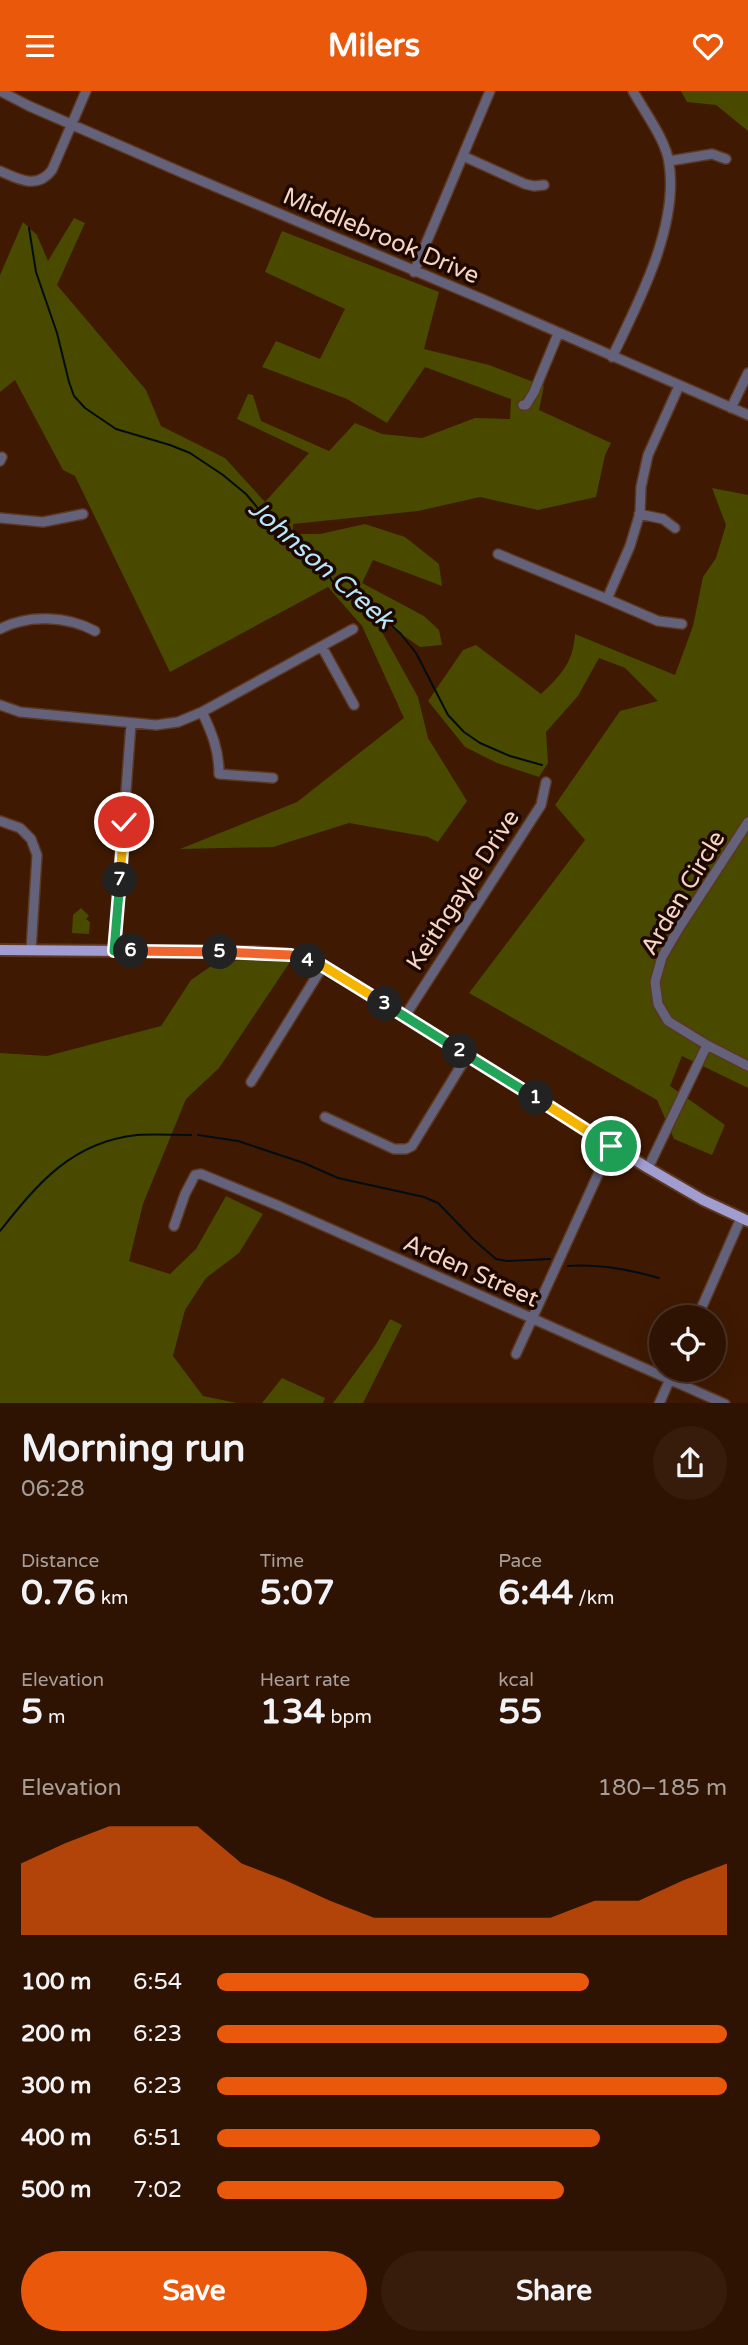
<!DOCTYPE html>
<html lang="en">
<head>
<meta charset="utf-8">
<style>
  :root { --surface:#2f1302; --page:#371c0c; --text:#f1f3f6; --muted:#a79e99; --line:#4a3224; --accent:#ea580c }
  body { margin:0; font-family:"Varela Round",sans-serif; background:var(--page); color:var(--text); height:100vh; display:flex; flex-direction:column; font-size:26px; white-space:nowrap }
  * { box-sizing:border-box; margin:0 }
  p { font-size:23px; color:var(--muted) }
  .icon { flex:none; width:38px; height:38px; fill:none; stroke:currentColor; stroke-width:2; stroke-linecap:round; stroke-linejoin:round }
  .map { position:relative; height:1312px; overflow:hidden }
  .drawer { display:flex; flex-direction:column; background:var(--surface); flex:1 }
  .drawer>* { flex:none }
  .controls { position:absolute; left:649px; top:1214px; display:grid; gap:14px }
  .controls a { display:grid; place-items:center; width:77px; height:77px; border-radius:50%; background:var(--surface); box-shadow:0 7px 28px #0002,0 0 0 2px var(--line); font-size:35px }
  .pin { position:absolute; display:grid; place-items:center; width:60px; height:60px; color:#fff; margin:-30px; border:4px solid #fff; border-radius:50%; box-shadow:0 2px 7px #0007 }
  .km { position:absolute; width:35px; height:35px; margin:-18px; border-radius:50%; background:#222; color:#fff; font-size:19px; line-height:35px; text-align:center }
  .round { display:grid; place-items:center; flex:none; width:74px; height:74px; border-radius:37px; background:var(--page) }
  .headline { display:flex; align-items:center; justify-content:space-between; height:119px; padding:0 21px }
  h1 { font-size:38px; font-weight:800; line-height:52px }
  .stats { display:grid; grid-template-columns:repeat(3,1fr); gap:10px; height:119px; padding:7px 21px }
  .stats div { display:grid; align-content:center }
  .stats b { font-size:35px; font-weight:800 }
  .stats small { font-size:19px; font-weight:400 }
  .stats p { font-size:19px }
  .chart { height:196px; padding:14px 21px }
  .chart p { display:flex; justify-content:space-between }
  .chart svg { width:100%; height:126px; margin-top:7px; fill:var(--accent); opacity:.7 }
  .button { display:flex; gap:14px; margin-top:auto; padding:14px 21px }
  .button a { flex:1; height:80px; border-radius:42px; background:var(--accent); color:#fff; font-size:28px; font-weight:800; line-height:80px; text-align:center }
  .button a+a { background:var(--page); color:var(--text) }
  ul { padding:0 21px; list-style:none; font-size:23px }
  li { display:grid; grid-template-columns:112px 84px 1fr; align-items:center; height:52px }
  li i { height:18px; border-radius:9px; background:var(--accent) }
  header { display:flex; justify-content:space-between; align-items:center; height:91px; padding:0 21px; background:var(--accent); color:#fff; font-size:32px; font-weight:800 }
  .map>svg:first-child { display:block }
  .green { fill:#494900 }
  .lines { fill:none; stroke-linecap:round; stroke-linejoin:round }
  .stream { stroke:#030d13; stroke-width:2 }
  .minor-casing { stroke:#5c3721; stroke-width:12 }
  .major-casing { stroke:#5c3721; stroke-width:14 }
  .minor { stroke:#64627a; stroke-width:9 }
  .major { stroke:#a29dd0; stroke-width:10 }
  .split-1-casing { stroke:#fff; stroke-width:14 }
  .split-2-casing { stroke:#fff; stroke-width:14 }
  .split-3-casing { stroke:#fff; stroke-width:14 }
  .split-4-casing { stroke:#fff; stroke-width:14 }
  .split-5-casing { stroke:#fff; stroke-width:14 }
  .split-6-casing { stroke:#fff; stroke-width:14 }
  .split-7-casing { stroke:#fff; stroke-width:14 }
  .split-8-casing { stroke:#fff; stroke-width:14 }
  .split-1 { stroke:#f5b400; stroke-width:9 }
  .split-2 { stroke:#22a559; stroke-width:9 }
  .split-3 { stroke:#22a559; stroke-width:9 }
  .split-4 { stroke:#f5b400; stroke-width:9 }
  .split-5 { stroke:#f0652b; stroke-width:9 }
  .split-6 { stroke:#f0652b; stroke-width:9 }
  .split-7 { stroke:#22a559; stroke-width:9 }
  .split-8 { stroke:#f5b400; stroke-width:9 }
  .labels { text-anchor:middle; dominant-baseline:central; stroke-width:7; stroke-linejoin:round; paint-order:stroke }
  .street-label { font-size:24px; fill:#f6d5c5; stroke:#1d0800 }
  .water-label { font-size:26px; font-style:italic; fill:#b7e5fc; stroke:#1d0800 }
</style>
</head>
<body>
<header><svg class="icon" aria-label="menu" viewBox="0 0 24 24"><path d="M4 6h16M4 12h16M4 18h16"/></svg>Milers<svg class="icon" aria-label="heart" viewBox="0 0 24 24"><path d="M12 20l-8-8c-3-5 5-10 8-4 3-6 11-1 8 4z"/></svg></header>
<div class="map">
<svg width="748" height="1313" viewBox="0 0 748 1313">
  <rect width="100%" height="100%" fill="#3f1902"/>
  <!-- green -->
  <path class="green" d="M 681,0 L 748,0 L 748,40 L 716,14 L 687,11 Z
    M 74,127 L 85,132 L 57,194 L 146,299 L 161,335 L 225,367 L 265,411 L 309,362 L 237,328 L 248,303 L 253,304 L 261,330 L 329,360 L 355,332 L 382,343 L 422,347 L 475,327 L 510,328 L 511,308 L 425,276 L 387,332 L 347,308 L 262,276 L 276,250 L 320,268 L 345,218 L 265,181 L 282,140 L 439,201 L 424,258 L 489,274 L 544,295 L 539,319 L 611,352 L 605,364 L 596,406 L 538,419 L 480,406 L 418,420 L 293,433 L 293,443 L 320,443 L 365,433 L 405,446 L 439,473 L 442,495 L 373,469 L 362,492 L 424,525 L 439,539 L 442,554 L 420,556 L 372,523 L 418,606 L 428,647 L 467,710 L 438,751 L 428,746 L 349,732 L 273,756 L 180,758 L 297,711 L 404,627 L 362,535 L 328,496 L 170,581 L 75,385 L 63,379 L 15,289 L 0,301 L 0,184 L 23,131 L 37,144 L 48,170 Z
    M 712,397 L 748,404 L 748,997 L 682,965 L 670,995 L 725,1034 L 712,1064 L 674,1048 L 657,1009 L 469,902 L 585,749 L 555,714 L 620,620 L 658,610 L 625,577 L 599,567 L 578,605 L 546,641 L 548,672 L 539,686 L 497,672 L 465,656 L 428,610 L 463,559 L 476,554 L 541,603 C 561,584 573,572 575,543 L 675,584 L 693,535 L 703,486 L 716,467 L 726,434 Z
    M 81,817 L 89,825 L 86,828 L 90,831 L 89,843 L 72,842 L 73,824 Z
    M 242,869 L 290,871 L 219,977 L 186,1008 L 143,1113 L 129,1170 L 170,1183 L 196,1158 L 226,1105 L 263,1123 L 239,1162 L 206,1187 L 185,1219 L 173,1265 L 203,1305 L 237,1312 L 0,1312 L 0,962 L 47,965 L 161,935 L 191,889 L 217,871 Z
    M 390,1228 L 402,1234 L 363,1312 L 333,1312 L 376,1253 Z
    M 282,1287 L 325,1307 L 323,1312 L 262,1312 Z"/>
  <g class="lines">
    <!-- stream -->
    <path class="stream" d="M 29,137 L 36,181 L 57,242 L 69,291 L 74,305 L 85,317 L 116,338 L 170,354 L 190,362 L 223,384 L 246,403 L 276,439 L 312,464 L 325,477 L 332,490 L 348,502 L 363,509 L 401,543 L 416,562 L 448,624 L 464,641 L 480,652 L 510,665 L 542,674
      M 198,1044 L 238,1050 L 304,1072 L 338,1087 L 424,1106 L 438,1112 L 474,1149 L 496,1168 L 507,1170 L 550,1168
      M 0,1140 C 38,1092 72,1051 137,1044 C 156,1043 173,1044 191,1044
      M 568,1175 C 600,1173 628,1178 659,1187"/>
    <defs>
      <path id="minor" d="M 0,0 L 29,15 L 183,82 L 482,208 L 748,324
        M 463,65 L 525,93 L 534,95 L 544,94
        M 669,70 L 712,63 L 726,68
        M 0,80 C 18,88 37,99 52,79 L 86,0
        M 414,181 L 490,0
        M 612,266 C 639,211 679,134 669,72 C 666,49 644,20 633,0
        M 523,314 L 526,314 L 534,301 L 558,243
        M 731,317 L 748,282
        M 0,370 L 2,366
        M 639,423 L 663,428 L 675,437
        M 0,427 L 43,431 L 83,423
        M 498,463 L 607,508 L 630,455 L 640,422 L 641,396 L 648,364 L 679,295
        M 607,508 L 658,530 L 682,533
        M 0,538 C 28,523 67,525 95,540
        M 322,556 L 354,614
        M 0,614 L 20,621 L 156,634 L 178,631 L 202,621 L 353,538
        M 202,621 C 212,642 219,659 219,683 L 273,687
        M 0,730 L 20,737 L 31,748 L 37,764 L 31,859
        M 748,731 L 679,837 L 662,866 L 655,891 L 658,913 L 668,930 L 707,954 L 748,975
        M 114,860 L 131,633
        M 405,925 L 541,714 L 546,691
        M 251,991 L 323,875
        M 325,1026 L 394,1058 L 406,1058 L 412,1055 L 467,965
        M 648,1077 L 707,954
        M 174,1135 L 185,1103 L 195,1084 L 201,1083 L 279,1115 L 725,1313
        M 697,1227 L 741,1127
        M 516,1263 L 611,1055
        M 659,1313 L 674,1279"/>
      <path id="major" d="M 0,859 L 255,861 L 291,864 L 323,875 L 648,1077 L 703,1109 L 748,1130"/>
    </defs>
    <!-- minor casing -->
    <use href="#minor" class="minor-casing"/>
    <!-- major casing -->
    <use href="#major" class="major-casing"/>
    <!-- minor -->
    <use href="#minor" class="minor"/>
    <!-- major -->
    <use href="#major" class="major"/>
  </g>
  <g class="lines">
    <defs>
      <path id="split-1" d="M 536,1007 L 611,1055"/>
      <path id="split-2" d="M 460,960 L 536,1007"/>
      <path id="split-3" d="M 385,913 L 460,960"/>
      <path id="split-4" d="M 308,870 L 323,875 L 385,913"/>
      <path id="split-5" d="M 220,861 L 291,864 L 308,870"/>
      <path id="split-6" d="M 131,860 L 220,861"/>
      <path id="split-7" d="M 120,789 L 114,860 L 131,860"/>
      <path id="split-8" d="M 120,789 L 124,731"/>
    </defs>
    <!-- split-1 casing -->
    <use href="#split-1" class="split-1-casing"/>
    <!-- split-2 casing -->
    <use href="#split-2" class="split-2-casing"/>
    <!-- split-3 casing -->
    <use href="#split-3" class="split-3-casing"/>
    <!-- split-4 casing -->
    <use href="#split-4" class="split-4-casing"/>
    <!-- split-5 casing -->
    <use href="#split-5" class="split-5-casing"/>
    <!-- split-6 casing -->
    <use href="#split-6" class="split-6-casing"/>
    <!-- split-7 casing -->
    <use href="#split-7" class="split-7-casing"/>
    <!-- split-8 casing -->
    <use href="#split-8" class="split-8-casing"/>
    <!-- split-1 -->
    <use href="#split-1" class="split-1"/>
    <!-- split-2 -->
    <use href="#split-2" class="split-2"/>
    <!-- split-3 -->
    <use href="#split-3" class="split-3"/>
    <!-- split-4 -->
    <use href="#split-4" class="split-4"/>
    <!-- split-5 -->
    <use href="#split-5" class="split-5"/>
    <!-- split-6 -->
    <use href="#split-6" class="split-6"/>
    <!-- split-7 -->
    <use href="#split-7" class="split-7"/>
    <!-- split-8 -->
    <use href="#split-8" class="split-8"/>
  </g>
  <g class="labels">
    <!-- street labels -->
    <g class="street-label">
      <text transform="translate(381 145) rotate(23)">Middlebrook Drive</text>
      <text transform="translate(463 799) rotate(-57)">Keithgayle Drive</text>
      <text transform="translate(683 802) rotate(-59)">Arden Circle</text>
      <text transform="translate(471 1180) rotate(24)">Arden Street</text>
    </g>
    <!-- water labels -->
    <g class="water-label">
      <text transform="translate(321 473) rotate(41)">Johnson Creek</text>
    </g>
  </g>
</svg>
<div class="controls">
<a><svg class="icon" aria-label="locate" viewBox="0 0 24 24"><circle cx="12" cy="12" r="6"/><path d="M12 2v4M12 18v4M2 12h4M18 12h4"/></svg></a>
</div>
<div class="pin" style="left:611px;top:1055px;background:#1e9e55"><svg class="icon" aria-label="arrive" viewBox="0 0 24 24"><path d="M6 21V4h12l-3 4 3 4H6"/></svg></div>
<div class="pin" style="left:124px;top:731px;background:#d93025"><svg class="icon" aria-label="check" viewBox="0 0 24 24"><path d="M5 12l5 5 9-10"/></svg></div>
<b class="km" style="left:536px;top:1007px">1</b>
<b class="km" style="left:460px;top:960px">2</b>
<b class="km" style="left:385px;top:913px">3</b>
<b class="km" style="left:308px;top:870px">4</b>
<b class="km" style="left:220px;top:861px">5</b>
<b class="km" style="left:131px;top:860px">6</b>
<b class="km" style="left:120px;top:789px">7</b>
</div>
<section class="drawer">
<div class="headline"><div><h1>Morning run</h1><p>06:28</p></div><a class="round"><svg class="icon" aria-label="share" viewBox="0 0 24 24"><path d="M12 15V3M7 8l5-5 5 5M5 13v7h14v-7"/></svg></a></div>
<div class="stats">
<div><p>Distance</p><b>0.76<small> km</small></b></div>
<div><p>Time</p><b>5:07</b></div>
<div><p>Pace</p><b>6:44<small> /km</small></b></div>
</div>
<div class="stats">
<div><p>Elevation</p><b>5<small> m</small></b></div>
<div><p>Heart rate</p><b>134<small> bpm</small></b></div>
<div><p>kcal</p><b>55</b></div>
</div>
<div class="chart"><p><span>Elevation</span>180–185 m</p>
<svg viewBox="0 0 160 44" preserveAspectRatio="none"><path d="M0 44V19L10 12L20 6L30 6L40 6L50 19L60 25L70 32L80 38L90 38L100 38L110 38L120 38L130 32L140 32L150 25L160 19V44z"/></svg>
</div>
<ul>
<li><b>100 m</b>6:54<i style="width:73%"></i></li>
<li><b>200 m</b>6:23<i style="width:100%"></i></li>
<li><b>300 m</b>6:23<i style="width:100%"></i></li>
<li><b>400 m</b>6:51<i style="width:75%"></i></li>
<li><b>500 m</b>7:02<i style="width:68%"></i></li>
</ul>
<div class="button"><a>Save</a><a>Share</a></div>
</section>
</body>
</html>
